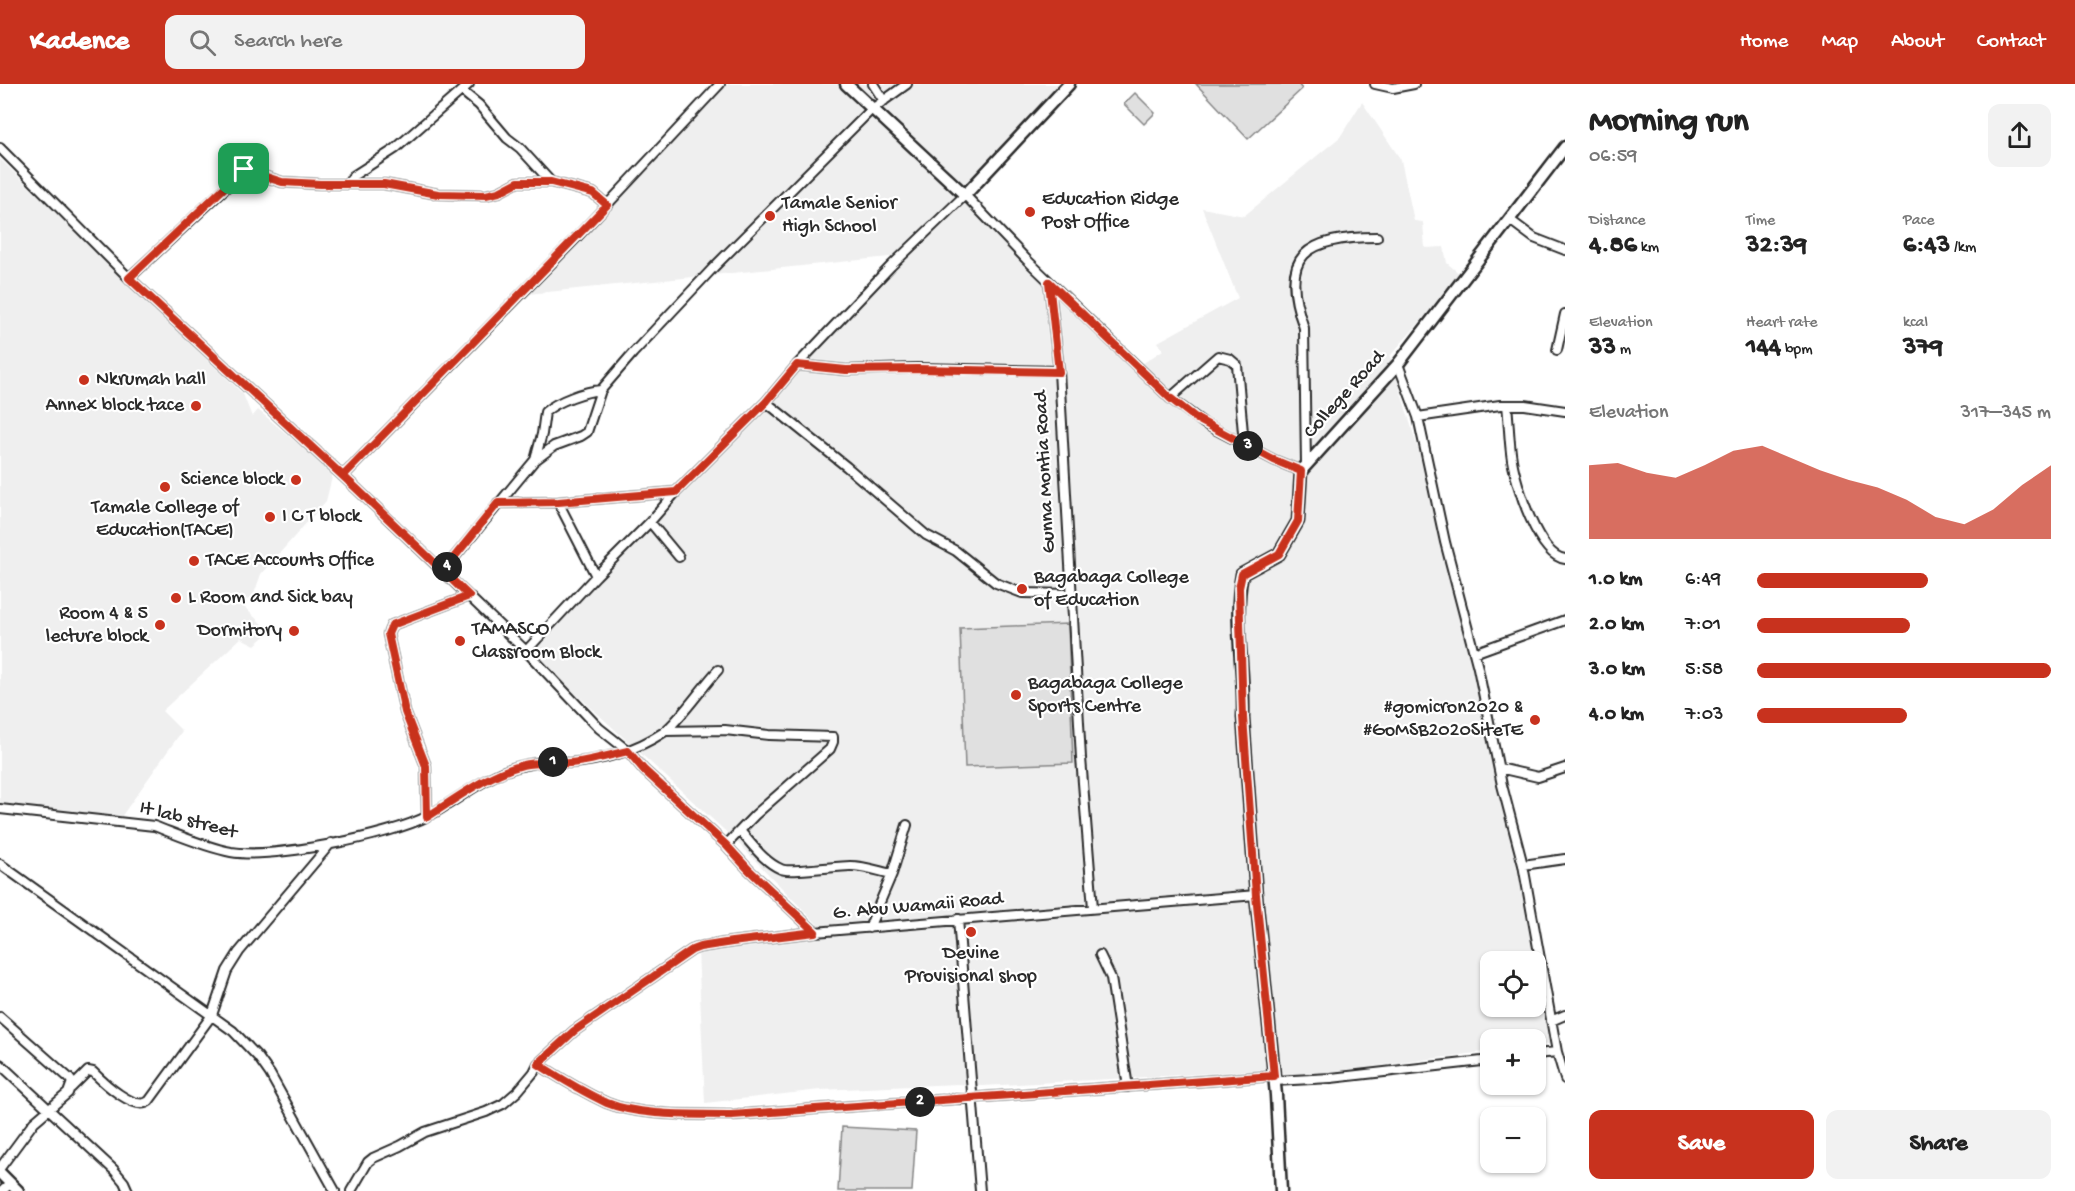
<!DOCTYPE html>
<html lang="en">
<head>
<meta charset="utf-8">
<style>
  :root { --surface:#fff; --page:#f2f2f2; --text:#222; --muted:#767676; --accent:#c8321e }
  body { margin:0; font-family:"Gochi Hand",sans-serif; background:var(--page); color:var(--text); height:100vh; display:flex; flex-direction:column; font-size:22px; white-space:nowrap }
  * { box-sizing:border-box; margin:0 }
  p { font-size:20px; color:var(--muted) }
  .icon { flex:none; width:33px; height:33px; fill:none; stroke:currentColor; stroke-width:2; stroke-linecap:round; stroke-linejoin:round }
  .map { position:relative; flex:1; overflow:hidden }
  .side { display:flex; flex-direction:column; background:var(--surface); width:510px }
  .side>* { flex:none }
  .tools { position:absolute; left:1480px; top:867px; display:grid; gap:12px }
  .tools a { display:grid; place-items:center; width:66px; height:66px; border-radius:12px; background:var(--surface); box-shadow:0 2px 4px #0004; font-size:30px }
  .pin { position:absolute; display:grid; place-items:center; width:51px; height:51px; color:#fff; margin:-26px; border-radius:12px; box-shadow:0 3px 9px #0006 }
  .km { position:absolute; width:30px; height:30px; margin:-15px; border-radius:50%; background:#222; color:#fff; font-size:16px; line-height:30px; text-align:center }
  .round { display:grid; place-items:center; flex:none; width:63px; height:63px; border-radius:12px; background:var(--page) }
  .head { display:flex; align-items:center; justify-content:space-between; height:102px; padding:0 24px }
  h1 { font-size:33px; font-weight:800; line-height:45px }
  .stats { display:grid; grid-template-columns:repeat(3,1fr); gap:9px; height:102px; padding:6px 24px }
  .stats div { display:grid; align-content:center }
  .stats b { font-size:26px; font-weight:800 }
  .stats small { font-size:16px; font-weight:400 }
  .stats p { font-size:16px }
  .chart { height:168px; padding:12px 24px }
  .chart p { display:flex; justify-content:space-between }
  .chart svg { width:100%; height:108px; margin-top:6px; fill:var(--accent); opacity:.7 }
  .primary-button { display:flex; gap:12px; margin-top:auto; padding:12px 24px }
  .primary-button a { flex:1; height:69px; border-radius:12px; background:var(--accent); color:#fff; font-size:24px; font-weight:800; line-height:69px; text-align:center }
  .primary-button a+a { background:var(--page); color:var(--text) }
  ul { padding:0 24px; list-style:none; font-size:20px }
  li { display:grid; grid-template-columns:96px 72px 1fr; align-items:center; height:45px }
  li i { height:15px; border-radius:8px; background:var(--accent) }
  header { display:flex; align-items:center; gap:36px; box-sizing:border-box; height:84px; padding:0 30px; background:var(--accent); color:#fff }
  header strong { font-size:28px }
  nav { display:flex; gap:33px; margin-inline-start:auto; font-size:21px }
  .search { width:420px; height:54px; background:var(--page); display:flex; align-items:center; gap:15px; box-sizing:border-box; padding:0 21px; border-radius:12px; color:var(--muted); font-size:22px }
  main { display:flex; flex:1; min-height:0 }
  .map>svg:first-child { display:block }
  .built { fill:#efefef; fill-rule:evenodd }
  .green { fill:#e0e0e0; stroke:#868686; stroke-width:1.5 }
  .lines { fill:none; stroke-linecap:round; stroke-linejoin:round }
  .street-casing { stroke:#2b2b2b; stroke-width:12 }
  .secondary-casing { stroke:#2b2b2b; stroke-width:15 }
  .street { stroke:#fff; stroke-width:8 }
  .secondary { stroke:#fff; stroke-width:10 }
  .route-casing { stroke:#fff; stroke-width:12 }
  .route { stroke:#c8321e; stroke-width:8 }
  .poi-dot { fill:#c8321e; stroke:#fff; stroke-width:2 }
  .labels { text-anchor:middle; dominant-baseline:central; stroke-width:4.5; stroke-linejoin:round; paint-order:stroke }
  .poi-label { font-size:20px; fill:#2b2b2b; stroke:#fff; text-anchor:start }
  .street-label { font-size:20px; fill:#2b2b2b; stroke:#fff }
</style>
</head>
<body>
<header>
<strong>Kadence</strong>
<div class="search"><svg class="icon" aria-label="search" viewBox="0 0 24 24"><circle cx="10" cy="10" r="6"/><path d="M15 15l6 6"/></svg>Search here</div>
<nav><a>Home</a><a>Map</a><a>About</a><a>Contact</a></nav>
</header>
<main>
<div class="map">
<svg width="1565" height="1107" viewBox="0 0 1565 1107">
  <rect width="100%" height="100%" fill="#fff"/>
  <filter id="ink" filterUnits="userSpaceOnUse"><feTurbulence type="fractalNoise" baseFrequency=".0167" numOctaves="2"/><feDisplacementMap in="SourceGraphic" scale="12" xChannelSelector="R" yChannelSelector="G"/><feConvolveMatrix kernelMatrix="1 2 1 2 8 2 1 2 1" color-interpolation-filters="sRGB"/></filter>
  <g filter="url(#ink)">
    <!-- built -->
    <path class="built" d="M 728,0 L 1065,0 L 899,172 L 528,210 Z
      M 1362,18 L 1401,76 L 1414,137 L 1423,138 L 1425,164 L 1444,163 L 1447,179 L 1461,191 L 1390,272 L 1444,451 L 1485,629 L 1553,959 L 1536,962 L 1536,956 L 1491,956 L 1491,967 L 1292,993 L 1277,986 L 983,1002 L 958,1000 L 820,1006 L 705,1019 L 698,867 L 824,847 L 735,756 L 538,575 L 533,569 L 536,559 L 962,114 L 1136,284 L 1163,266 L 1158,258 L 1238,214 L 1202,124 L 1244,132 L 1340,53 ZM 1491,878 L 1536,878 L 1536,922 L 1491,922 Z
      M 0,75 L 243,310 L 252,333 L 258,326 L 333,389 L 326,417 L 261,490 L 253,513 L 240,519 L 270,548 L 255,561 L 241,554 L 162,627 L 182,647 L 121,733 L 0,720 Z"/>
    <!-- green -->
    <path class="green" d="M 1196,0 L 1298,0 L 1302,5 L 1248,55 Z
      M 1135,9 L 1155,29 L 1144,40 L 1124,20 Z
      M 1068,540 L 1073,679 L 965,683 L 960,544 Z
      M 842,1043 L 916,1047 L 912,1107 L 838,1107 Z"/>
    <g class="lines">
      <defs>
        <path id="street" d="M 873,0 L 884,17
          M 1375,0 L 1393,4 L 1414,0
          M 462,7 L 479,21 L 507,54 L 520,64 L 551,98 L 593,109 L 607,121
          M 0,64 L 129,194 L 357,405 L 526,567 L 599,644 L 628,667 L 644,686 L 726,761 L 749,786 L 815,848 L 1256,811
          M 348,100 L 353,92 L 395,65 L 469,0
          M 1510,136 L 1534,154 L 1565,166
          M 129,194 L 247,84 L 260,91 L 282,98 L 320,100 L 384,100 L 438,110 L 486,111 L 499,108 L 518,98 L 551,98
          M 1049,198 L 1059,287 L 1081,674 L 1093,824
          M 1557,266 L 1565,230
          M 1398,280 L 1418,333 L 1445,458 L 1478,584 L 1502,701 L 1523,781 L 1565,775
          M 797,281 L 846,286 L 917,284 L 1059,287
          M 1170,314 L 1218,272 L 1230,275 L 1237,281 L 1244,360
          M 766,318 L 847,383 L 926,451 L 956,467 L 996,499 L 1022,509 L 1071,510
          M 1507,321 C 1509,339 1509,358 1512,376 C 1516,400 1538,472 1565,475
          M 1418,333 L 1500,321 L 1525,321 L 1565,327
          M 535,376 L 542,350 L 545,328 C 557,317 586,307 601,306
          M 1306,381 L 1304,244 C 1277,170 1307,153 1377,153
          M 343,392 L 577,153 L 720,0
          M 558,418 L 596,492
          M 498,419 L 558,418 L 676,408
          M 650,438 L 679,473
          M 443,487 L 534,377 L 554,362 L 581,352 L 587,348 L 601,306 L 633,269 L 714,183 L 872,25 L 907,0
          M 526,567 L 596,492 L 650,438 L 676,408 L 766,318 L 797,281 L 891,182 L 965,111 L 1026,175 L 1170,314 L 1205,340 L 1274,376 L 1301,387
          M 1474,569 L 1565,536
          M 665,647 L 725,646 L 769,651 L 833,653 L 833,658 L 830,665 L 755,731 L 726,761
          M 1499,684 L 1538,693 L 1565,684
          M 0,725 L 154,742 C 178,751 205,763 231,768 C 273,775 390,752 428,732 C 453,719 475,700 502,688 C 517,682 535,678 551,678 C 557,678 563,679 569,679 C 602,677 637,666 664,648 C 680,636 703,602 718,586
          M 427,733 L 426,682 L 405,628 L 388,550 L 392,541 L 469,512
          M 740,747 C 752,760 764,778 781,785 C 788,789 837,782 850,782 C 865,782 878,787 892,790 L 869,844
          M 0,780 L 233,947 L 258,973 L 270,990 L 335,1107
          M 1523,781 L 1557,968 L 1565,995
          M 892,790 L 907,741
          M 958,835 L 980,1107
          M 1100,871 L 1111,894 L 1128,1003
          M 0,933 L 69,994 L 72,998 L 68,1009 L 34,1038 L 0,1084
          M 1551,937 L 1565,931
          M 1536,970 L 1557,968
          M 0,980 L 114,1086 L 124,1098 L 128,1107
          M 538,980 C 560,994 583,1008 607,1019 C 641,1033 696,1030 732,1031 L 1274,992
          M 1274,997 L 1331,994 L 1491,976
          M 71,1004 L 88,987 L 93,988 C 103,998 135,1028 149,1017 L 212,931 L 227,887 L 239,868 L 331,759
          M 2,1107 L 10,1100
          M 351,1107 L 368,1078 L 373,1074 L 400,1062 L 425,1048 L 486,1028 L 503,1020 L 518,1007 L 534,988 L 538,980 L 574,947 L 692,866 L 700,863 L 732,858 L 815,848"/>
        <path id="secondary" d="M 846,0 L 965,111 L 1069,0
          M 0,1089 L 18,1107
          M 1281,1107 L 1276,1011 L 1256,811 L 1243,633 C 1245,586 1233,537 1242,490 L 1279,470 L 1298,437 L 1301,387 L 1398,280 L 1565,63"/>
      </defs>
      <!-- street casing -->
      <use href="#street" class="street-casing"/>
      <!-- secondary casing -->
      <use href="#secondary" class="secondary-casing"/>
      <!-- street -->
      <use href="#street" class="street"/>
      <!-- secondary -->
      <use href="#secondary" class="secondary"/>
    </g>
  </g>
  <g class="lines" filter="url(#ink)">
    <defs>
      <path id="route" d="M 244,85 L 129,194 L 357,405 L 469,512 L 392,541 L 388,550 L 405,628 L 426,682 L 427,733 C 457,714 488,690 523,681 C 539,677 554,680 569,679 C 589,678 609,671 628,667 L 644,686 L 726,761 L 749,786 L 815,848 L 732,858 L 700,863 L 692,866 L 574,947 L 538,980 C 560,994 583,1008 607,1019 C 641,1033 696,1030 732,1031 L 1274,992 L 1256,811 L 1243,633 L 1239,504 L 1242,490 L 1279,470 L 1298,437 L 1301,387 L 1274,376 L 1197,335 L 1170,314 L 1049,198 L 1059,288 L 917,285 L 846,286 L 797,281 L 766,318 L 676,408 L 558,418 L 498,419 L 443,487 L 357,405 L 343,392 L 607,121 L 593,109 L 551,98 L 518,98 L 499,108 L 486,111 L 438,110 L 384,100 L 320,100 L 282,98 L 260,91 L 250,85 L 244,85"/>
    </defs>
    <!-- route casing -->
    <use href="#route" class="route-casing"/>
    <!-- route -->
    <use href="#route" class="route"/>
  </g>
  <!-- markers -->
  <g class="poi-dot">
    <circle cx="1030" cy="128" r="6"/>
    <circle cx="770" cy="132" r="6"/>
    <circle cx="84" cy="296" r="6"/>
    <circle cx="196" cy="322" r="6"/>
    <circle cx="296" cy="396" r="6"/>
    <circle cx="165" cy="403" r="6"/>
    <circle cx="270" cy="433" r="6"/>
    <circle cx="194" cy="477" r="6"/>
    <circle cx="1022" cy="505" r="6"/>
    <circle cx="176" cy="514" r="6"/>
    <circle cx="160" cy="541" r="6"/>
    <circle cx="294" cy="547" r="6"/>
    <circle cx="460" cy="557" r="6"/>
    <circle cx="1016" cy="611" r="6"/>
    <circle cx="1535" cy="636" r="6"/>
    <circle cx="971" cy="848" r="6"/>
  </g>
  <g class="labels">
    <!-- poi labels -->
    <g class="poi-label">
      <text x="1042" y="116">Education Ridge<tspan x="1042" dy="23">Post Office</tspan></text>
      <text x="782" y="120">Tamale Senior<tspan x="782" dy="23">High School</tspan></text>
      <text x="96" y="296">Nkrumah hall</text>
      <text x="184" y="322" text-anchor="end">Annex block tace</text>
      <text x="284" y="396" text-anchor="end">Science block</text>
      <text x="165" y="424" text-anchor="middle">Tamale College of<tspan x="165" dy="23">Education(TACE)</tspan></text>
      <text x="282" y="433">I C T block</text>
      <text x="206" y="477">TACE Accounts Office</text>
      <text x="1034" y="494">Bagabaga College<tspan x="1034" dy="23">of Education</tspan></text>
      <text x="188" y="514">L Room and Sick bay</text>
      <text x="148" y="530" text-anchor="end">Room 4 &amp; 5<tspan x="148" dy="23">lecture block</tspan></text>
      <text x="472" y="546">TAMASCO<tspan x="472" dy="23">Classroom Block</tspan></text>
      <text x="282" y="547" text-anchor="end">Dormitory</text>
      <text x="1028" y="600">Bagabaga College<tspan x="1028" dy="23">Sports Centre</tspan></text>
      <text x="1523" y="624" text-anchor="end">#gomicron2020 &amp;<tspan x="1523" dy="23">#GoMSB2020SiteTE</tspan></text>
      <text x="971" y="870" text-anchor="middle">Devine<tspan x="971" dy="23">Provisional shop</tspan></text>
    </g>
    <!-- street labels -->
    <g class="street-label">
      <text transform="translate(1345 311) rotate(-48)">College Road</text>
      <text transform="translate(1046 388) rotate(-93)">Gunna Montia Road</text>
      <text transform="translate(188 737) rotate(15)">It lab street</text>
      <text transform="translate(918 823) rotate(-5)">G. Abu Wamaii Road</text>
    </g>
  </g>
</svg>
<div class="tools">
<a><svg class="icon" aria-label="locate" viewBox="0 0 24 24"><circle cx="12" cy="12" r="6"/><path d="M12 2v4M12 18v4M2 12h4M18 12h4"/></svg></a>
<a>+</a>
<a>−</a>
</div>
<div class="pin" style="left:244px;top:85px;background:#1e9e55"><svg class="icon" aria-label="arrive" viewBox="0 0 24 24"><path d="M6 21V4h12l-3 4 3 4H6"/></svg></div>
<b class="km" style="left:553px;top:678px">1</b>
<b class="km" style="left:920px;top:1018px">2</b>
<b class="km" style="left:1248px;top:362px">3</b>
<b class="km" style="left:447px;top:483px">4</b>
</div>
<section class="side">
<div class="head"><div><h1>Morning run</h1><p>06:59</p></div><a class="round"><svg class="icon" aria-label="share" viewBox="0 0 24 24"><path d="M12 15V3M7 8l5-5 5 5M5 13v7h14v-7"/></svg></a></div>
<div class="stats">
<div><p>Distance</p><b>4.86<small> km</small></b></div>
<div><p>Time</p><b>32:39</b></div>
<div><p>Pace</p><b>6:43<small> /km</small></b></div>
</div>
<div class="stats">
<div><p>Elevation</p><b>33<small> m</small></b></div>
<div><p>Heart rate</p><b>144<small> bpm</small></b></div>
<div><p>kcal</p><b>379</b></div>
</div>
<div class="chart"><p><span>Elevation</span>317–345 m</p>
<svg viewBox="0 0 160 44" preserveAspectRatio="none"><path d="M0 44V14L10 13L20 17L30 19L40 14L50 8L60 6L70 11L80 16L90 20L100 23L110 28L120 35L130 38L140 32L150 22L160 14V44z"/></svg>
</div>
<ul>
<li><b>1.0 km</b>6:49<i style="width:58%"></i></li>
<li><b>2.0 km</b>7:01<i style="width:52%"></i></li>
<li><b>3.0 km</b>5:58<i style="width:100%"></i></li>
<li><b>4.0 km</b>7:03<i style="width:51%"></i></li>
</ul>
<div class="primary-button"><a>Save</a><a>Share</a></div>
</section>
</main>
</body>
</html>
